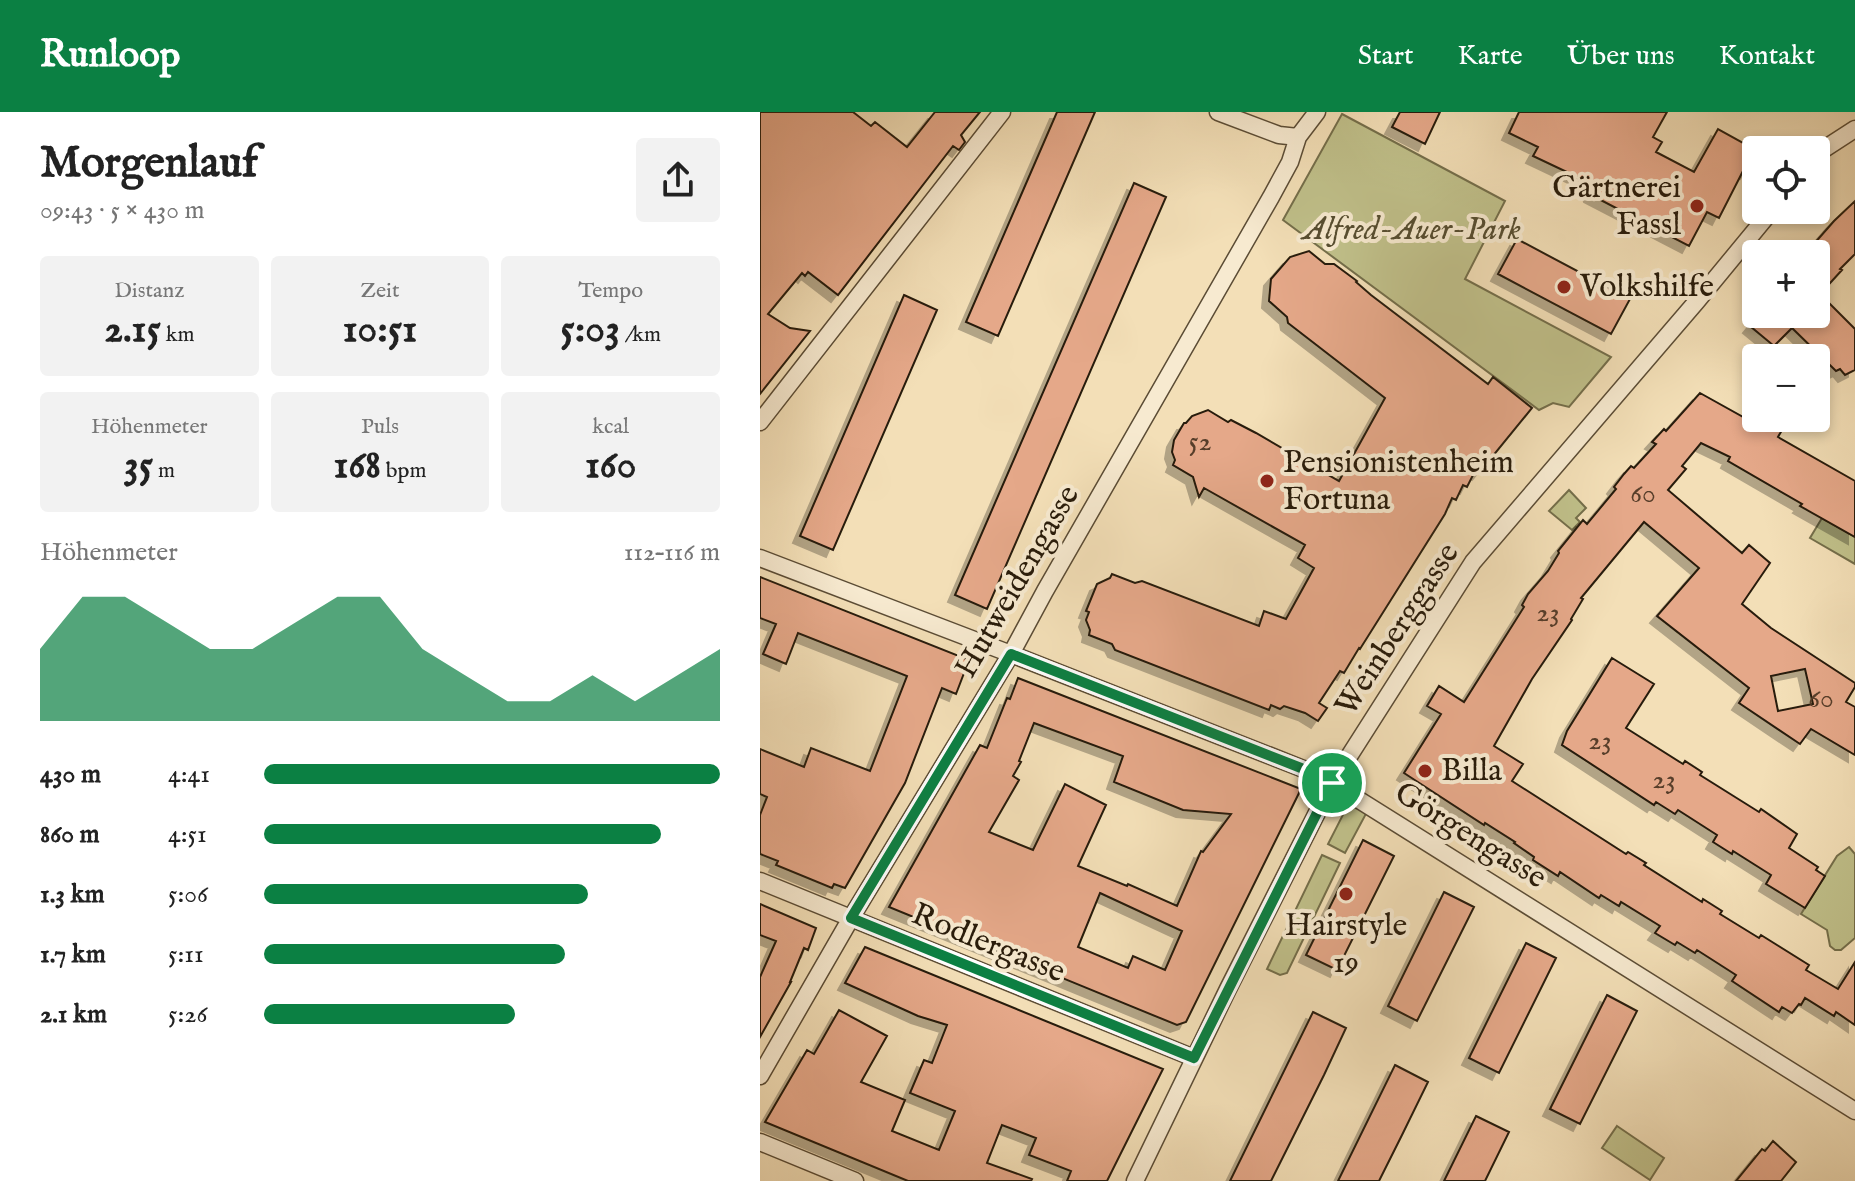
<!DOCTYPE html>
<html lang="de">
<head>
<meta charset="utf-8">
<style>
  :root { --surface:#fff; --page:#f2f2f2; --text:#222; --muted:#767676; --accent:#0b8043 }
  body { margin:0; font-family:"IM FELL English",serif; background:var(--page); color:var(--text); height:100vh; display:flex; flex-direction:column; font-size:30px; white-space:nowrap }
  * { box-sizing:border-box; margin:0 }
  p { font-size:26px; color:var(--muted) }
  .icon { flex:none; width:44px; height:44px; fill:none; stroke:currentColor; stroke-width:2; stroke-linecap:round; stroke-linejoin:round }
  .map { position:relative; flex:1; overflow:hidden }
  .panel { display:flex; flex-direction:column; background:var(--surface); width:760px }
  .panel>* { flex:none }
  .fabs { position:absolute; left:982px; top:24px; display:grid; gap:16px }
  .fabs a { display:grid; place-items:center; width:88px; height:88px; border-radius:8px; background:var(--surface); box-shadow:0 4px 12px #0003; font-size:40px }
  .pin { position:absolute; display:grid; place-items:center; width:68px; height:68px; color:#fff; margin:-34px; border:4px solid #fff; border-radius:50%; box-shadow:0 2px 8px #0007 }
  .round { display:grid; place-items:center; flex:none; width:84px; height:84px; border-radius:8px; background:var(--page) }
  .headline { display:flex; align-items:center; justify-content:space-between; height:136px; padding:0 40px }
  h1 { font-size:44px; font-weight:800; line-height:60px }
  .stats { display:grid; grid-template-columns:repeat(3,1fr); gap:12px; height:136px; padding:8px 40px }
  .stats div { display:grid; align-content:center; border-radius:8px; background:var(--page); text-align:center }
  .stats b { font-size:40px; font-weight:800 }
  .stats small { font-size:22px; font-weight:400 }
  .stats p { font-size:22px }
  .chart { height:224px; padding:16px 40px }
  .chart p { display:flex; justify-content:space-between }
  .chart svg { width:100%; height:144px; margin-top:8px; fill:var(--accent); opacity:.7 }
  ul { padding:0 40px; list-style:none; font-size:26px }
  li { display:grid; grid-template-columns:128px 96px 1fr; align-items:center; height:60px }
  li i { height:20px; border-radius:10px; background:var(--accent) }
  header { display:flex; align-items:center; gap:48px; box-sizing:border-box; height:112px; padding:0 40px; background:var(--accent); color:#fff }
  header strong { font-size:38px }
  nav { display:flex; gap:44px; margin-inline-start:auto; font-size:28px }
  main { display:flex; flex:1; min-height:0 }
  .map>svg:first-child { display:block }
  .green { fill:#c0c08a; stroke:#746e4a; stroke-width:2 }
  .building { fill:#e5a889; stroke:#281b0a; stroke-width:2; fill-rule:evenodd; filter:url(#shadow) }
  .lines { fill:none; stroke-linecap:round; stroke-linejoin:round }
  .street-casing { stroke:#5b4c35; stroke-width:19 }
  .street { stroke:#f7ead0; stroke-width:16 }
  .route-casing { stroke:#fff; stroke-width:16 }
  .route { stroke:#0b8043; stroke-width:10 }
  .poi-dot { fill:#8f2418; stroke:#f7ead0; stroke-width:3 }
  .labels { text-anchor:middle; dominant-baseline:central; stroke-width:8; stroke-linejoin:round; paint-order:stroke }
  .number-label { font-size:28px; fill:#573e2a }
  .poi-label { font-size:32px; fill:#281b0a; stroke:#f7ead0; text-anchor:start }
  .park-label { font-size:32px; font-style:italic; fill:#564d30; stroke:#f7ead0 }
  .street-label { font-size:32px; fill:#281b0a; stroke:#f7ead0 }
</style>
</head>
<body>
<header>
<strong>Runloop</strong>
<nav><a>Start</a><a>Karte</a><a>Über uns</a><a>Kontakt</a></nav>
</header>
<main>
<section class="panel">
<div class="headline"><div><h1>Morgenlauf</h1><p>09:43 · 5 × 430 m</p></div><a class="round"><svg class="icon" aria-label="share" viewBox="0 0 24 24"><path d="M12 15V3M7 8l5-5 5 5M5 13v7h14v-7"/></svg></a></div>
<div class="stats">
<div><p>Distanz</p><b>2.15<small> km</small></b></div>
<div><p>Zeit</p><b>10:51</b></div>
<div><p>Tempo</p><b>5:03<small> /km</small></b></div>
</div>
<div class="stats">
<div><p>Höhenmeter</p><b>35<small> m</small></b></div>
<div><p>Puls</p><b>168<small> bpm</small></b></div>
<div><p>kcal</p><b>160</b></div>
</div>
<div class="chart"><p><span>Höhenmeter</span>112–116 m</p>
<svg viewBox="0 0 160 44" preserveAspectRatio="none"><path d="M0 44V22L10 6L20 6L30 14L40 22L50 22L60 14L70 6L80 6L90 22L100 30L110 38L120 38L130 30L140 38L150 30L160 22V44z"/></svg>
</div>
<ul>
<li><b>430 m</b>4:41<i style="width:100%"></i></li>
<li><b>860 m</b>4:51<i style="width:87%"></i></li>
<li><b>1.3 km</b>5:06<i style="width:71%"></i></li>
<li><b>1.7 km</b>5:11<i style="width:66%"></i></li>
<li><b>2.1 km</b>5:26<i style="width:55%"></i></li>
</ul>
</section>
<div class="map">
<svg width="1095" height="1069" viewBox="0 0 1095 1069">
  <defs>
    <filter id="shadow"><feDropShadow dx="-7" dy="7" stdDeviation="0" flood-color="#0004"/></filter>
  </defs>
  <rect width="100%" height="100%" fill="#f3dfb7"/>
  <filter id="stains"><feTurbulence type="fractalNoise" baseFrequency=".0025" numOctaves="4"/><feColorMatrix values="0 0 0 0 .2 0 0 0 0 .09 0 0 0 0 .02 0 0 0 .5 -.17"/></filter>
  <radialGradient id="worn" r=".72"><stop offset=".6" stop-color="#630" stop-opacity="0"/><stop offset="1" stop-color="#630" stop-opacity=".3"/></radialGradient>
  <!-- green -->
  <path class="green" d="M 582,2 L 745,89 L 705,167 L 851,245 L 809,295 L 793,291 L 779,298 L 523,108 Z
    M 809,378 L 826,396 L 816,406 L 820,410 L 812,418 L 789,399 Z
    M 1062,406 L 1095,425 L 1095,452 L 1050,426 Z
    M 590,689 L 608,698 L 585,741 L 568,732 Z
    M 1089,735 L 1095,742 L 1095,826 L 1081,838 L 1075,838 L 1070,834 L 1067,818 L 1041,802 L 1077,744 Z
    M 562,743 L 580,751 L 527,861 L 520,863 L 507,857 Z
    M 857,1014 L 904,1046 L 890,1068 L 842,1036 Z"/>
  <!-- building -->
  <path class="building" d="M 0,0 L 93,0 L 111,14 L 115,10 L 147,35 L 175,0 L 220,0 L 201,23 L 205,30 L 199,38 L 193,34 L 78,183 L 48,160 L 45,164 L 42,161 L 8,202 L 30,216 L 50,219 L 0,282 Z
    M 297,0 L 335,0 L 238,224 L 206,210 Z
    M 640,0 L 680,0 L 665,32 L 632,15 Z
    M 759,0 L 907,0 L 893,25 L 902,30 L 896,40 L 934,60 L 958,17 L 996,38 L 996,44 L 987,60 L 983,59 L 959,106 L 947,100 L 929,134 L 831,83 L 828,70 L 773,44 L 778,35 L 749,21 Z
    M 374,71 L 406,85 L 227,497 L 195,483 Z
    M 1095,89 L 1095,142 L 1080,157 L 1082,158 L 1060,182 L 1095,217 L 1095,258 L 1085,263 L 1080,257 L 1076,259 L 1032,216 L 1014,234 L 990,214 L 1000,202 L 1056,202 L 1056,142 L 1045,142 L 1074,109 Z
    M 757,127 L 870,187 L 851,222 L 738,162 Z
    M 549,139 L 565,152 L 574,152 L 597,169 L 596,170 L 611,183 L 728,272 L 733,265 L 772,296 L 719,361 L 715,359 L 707,375 L 703,373 L 696,388 L 692,386 L 685,402 L 600,537 L 599,536 L 584,561 L 580,559 L 559,591 L 567,596 L 558,609 L 545,601 L 524,594 L 520,597 L 511,593 L 509,598 L 355,538 L 352,532 L 329,523 L 330,518 L 326,508 L 329,500 L 326,499 L 337,472 L 350,466 L 352,462 L 375,471 L 382,469 L 499,514 L 504,499 L 526,507 L 554,456 L 538,446 L 545,433 L 444,376 L 439,385 L 433,365 L 413,353 L 415,348 L 412,340 L 414,328 L 424,311 L 426,311 L 432,304 L 448,298 L 468,310 L 471,308 L 496,321 L 579,369 L 625,286 L 528,211 L 527,205 L 509,189 L 511,167 L 530,145 Z
    M 144,183 L 177,198 L 73,438 L 40,424 Z
    M 940,281 L 985,306 L 1029,306 L 1018,325 L 1095,369 L 1095,425 L 1040,394 L 1042,392 L 968,349 L 970,345 L 941,331 L 922,354 L 926,357 L 908,378 L 982,441 L 989,433 L 1010,451 L 982,492 L 1011,516 L 1095,571 L 1095,575 L 1086,590 L 1095,595 L 1095,643 L 1051,617 L 1040,632 L 979,591 L 989,576 L 897,504 L 939,456 L 884,410 L 821,486 L 823,487 L 811,507 L 812,508 L 772,567 L 734,634 L 763,652 L 752,669 L 866,742 L 868,740 L 886,751 L 884,753 L 942,790 L 943,787 L 962,799 L 960,802 L 999,826 L 1001,823 L 1049,853 L 1046,858 L 1078,877 L 1095,850 L 1095,913 L 1076,900 L 1074,904 L 1045,886 L 1041,893 L 1039,892 L 1032,901 L 1022,895 L 1019,900 L 972,869 L 976,863 L 937,838 L 935,841 L 917,830 L 915,833 L 895,821 L 900,814 L 861,790 L 859,794 L 841,783 L 839,786 L 800,760 L 798,764 L 773,748 L 774,745 L 754,731 L 755,730 L 725,711 L 724,713 L 644,661 L 681,602 L 667,594 L 679,574 L 704,590 L 764,495 L 762,493 L 768,482 L 788,459 L 799,441 L 798,439 L 823,408 L 827,412 L 856,377 L 854,375 L 864,362 L 871,354 L 874,356 L 896,332 L 892,330 L 904,317 L 906,319 ZM 1045,557 L 1053,592 L 1018,599 L 1011,564 Z
    M 0,465 L 209,548 L 196,582 L 182,576 L 145,671 L 85,776 L 74,772 L 72,776 L 16,753 L 18,749 L 0,742 L 0,703 L 7,685 L 0,682 L 0,637 L 44,655 L 51,636 L 110,659 L 147,564 L 38,521 L 26,552 L 3,542 L 16,512 L 0,506 Z
    M 852,546 L 894,572 L 866,616 L 923,652 L 925,649 L 942,660 L 940,663 L 999,700 L 1001,697 L 1037,722 L 1029,736 L 1058,755 L 1056,758 L 1065,764 L 1045,796 L 1006,772 L 1011,763 L 973,739 L 972,742 L 953,730 L 957,723 L 918,698 L 915,702 L 896,690 L 894,693 L 802,633 L 807,619 Z
    M 258,566 L 541,677 L 426,910 L 417,913 L 129,795 L 220,633 L 227,636 L 247,586 L 250,587 ZM 274,611 L 363,644 L 354,670 L 423,698 L 471,702 L 443,740 L 441,739 L 417,794 L 368,772 L 367,774 L 318,754 L 346,693 L 305,672 L 273,738 L 229,720 L 259,668 L 253,664 L 261,650 L 259,649 ZM 340,781 L 422,819 L 405,858 L 373,844 L 368,856 L 318,835 Z
    M 603,728 L 634,744 L 577,858 L 546,843 Z
    M 684,780 L 714,795 L 657,909 L 628,894 Z
    M 0,792 L 56,816 L 48,838 L 44,836 L 30,870 L 31,870 L 0,925 L 0,865 L 16,829 L 0,823 Z
    M 766,831 L 796,846 L 739,961 L 709,946 Z
    M 105,835 L 403,957 L 347,1069 L 307,1069 L 311,1059 L 269,1043 L 276,1026 L 242,1013 L 227,1051 L 272,1067 L 271,1069 L 148,1069 L 5,1010 L 47,938 L 54,942 L 79,898 L 127,924 L 101,970 L 145,988 L 132,1019 L 179,1038 L 195,999 L 150,981 L 164,948 L 172,951 L 187,913 L 158,904 L 85,871 Z
    M 847,883 L 877,899 L 820,1012 L 790,997 Z
    M 553,900 L 586,916 L 564,963 L 511,1069 L 470,1069 Z
    M 635,953 L 668,970 L 642,1023 L 619,1069 L 578,1069 Z
    M 716,1004 L 749,1020 L 725,1069 L 684,1069 Z
    M 1013,1029 L 1036,1050 L 1021,1069 L 976,1069 L 1002,1037 L 1005,1039 Z"/>
  <g class="lines">
    <defs>
      <path id="street" d="M 458,0 L 519,23 L 538,25
        M 1056,45 L 1061,39 L 1095,17
        M 0,310 L 242,0
        M 0,446 L 251,542 L 541,656 L 572,671 L 1095,999
        M 0,769 L 434,946
        M 0,964 L 91,806 L 251,542 L 285,479 L 511,85 L 530,50 L 538,25 L 557,0
        M 0,1030 L 95,1069
        M 375,1069 L 468,877 L 572,671 L 713,450 L 937,189 L 1012,98"/>
    </defs>
    <!-- street casing -->
    <use href="#street" class="street-casing"/>
    <!-- street -->
    <use href="#street" class="street"/>
  </g>
  <g class="lines">
    <defs>
      <path id="route" d="M 251,542 L 541,656 L 572,671 L 434,946 L 91,806 Z"/>
    </defs>
    <!-- route casing -->
    <use href="#route" class="route-casing"/>
    <!-- route -->
    <use href="#route" class="route"/>
  </g>
  <!-- markers -->
  <g class="poi-dot">
    <circle cx="937" cy="94" r="8"/>
    <circle cx="804" cy="175" r="8"/>
    <circle cx="507" cy="369" r="8"/>
    <circle cx="665" cy="659" r="8"/>
    <circle cx="586" cy="782" r="8"/>
  </g>
  <g class="labels">
    <!-- number labels -->
    <g class="number-label">
      <text x="440" y="330">52</text>
      <text x="883" y="382">60</text>
      <text x="788" y="501">23</text>
      <text x="1061" y="587">60</text>
      <text x="840" y="629">23</text>
      <text x="904" y="668">23</text>
    </g>
    <!-- poi labels -->
    <g class="poi-label">
      <text x="921" y="76" text-anchor="end">Gärtnerei<tspan x="921" dy="37">Fassl</tspan></text>
      <text x="820" y="175">Volkshilfe</text>
      <text x="523" y="351">Pensionistenheim<tspan x="523" dy="37">Fortuna</tspan></text>
      <text x="681" y="659">Billa</text>
      <text x="586" y="814" text-anchor="middle">Hairstyle<tspan x="586" dy="37">19</tspan></text>
    </g>
    <!-- park labels -->
    <g class="park-label">
      <text x="652" y="118">Alfred-Auer-Park</text>
    </g>
    <!-- street labels -->
    <g class="street-label">
      <text transform="translate(258 470) rotate(-60)">Hutweidengasse</text>
      <text transform="translate(638 518) rotate(-57)">Weinberggasse</text>
      <text transform="translate(710 724) rotate(32)">Görgengasse</text>
      <text transform="translate(228 832) rotate(22)">Rodlergasse</text>
    </g>
  </g>
  <rect width="100%" height="100%" filter="url(#stains)"/>
  <rect width="100%" height="100%" fill="url(#worn)"/>
</svg>
<div class="fabs">
<a><svg class="icon" aria-label="locate" viewBox="0 0 24 24"><circle cx="12" cy="12" r="6"/><path d="M12 2v4M12 18v4M2 12h4M18 12h4"/></svg></a>
<a>+</a>
<a>−</a>
</div>
<div class="pin" style="left:572px;top:671px;background:#1e9e55"><svg class="icon" aria-label="arrive" viewBox="0 0 24 24"><path d="M6 21V4h12l-3 4 3 4H6"/></svg></div>
</div>
</main>
</body>
</html>
